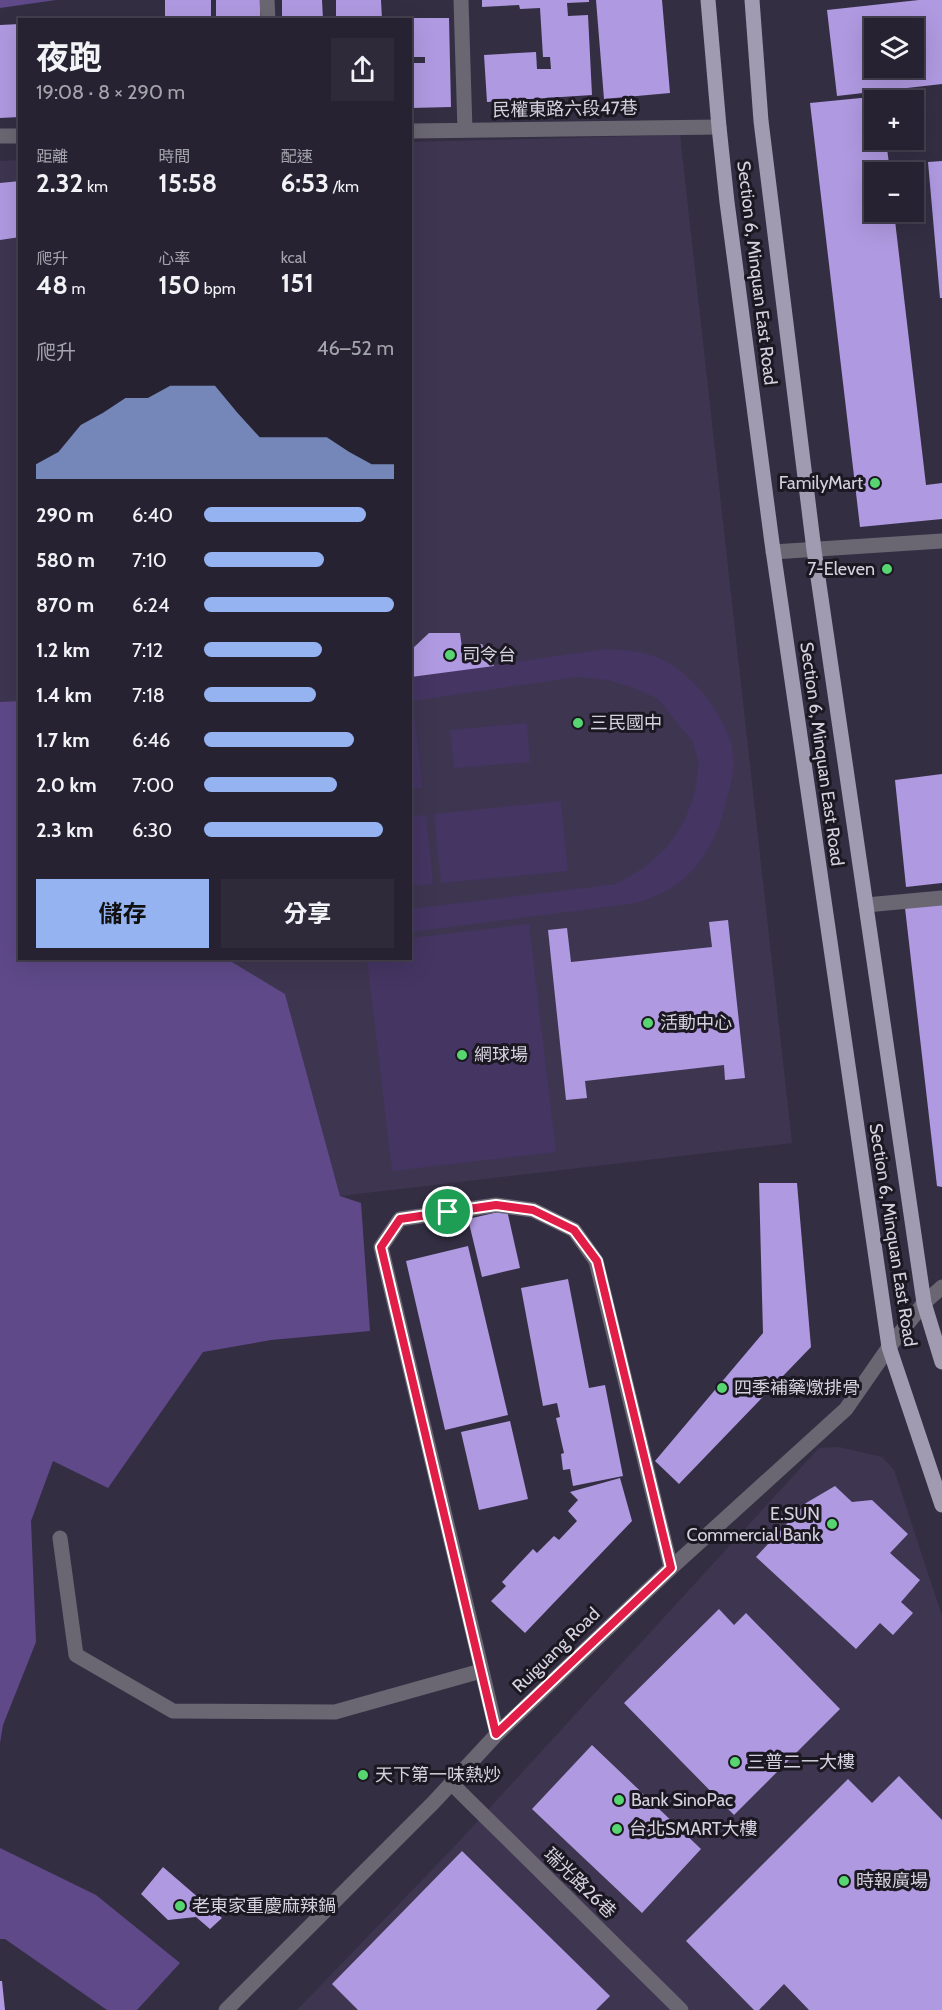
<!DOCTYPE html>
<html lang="zh-TW">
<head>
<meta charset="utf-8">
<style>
  :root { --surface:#272232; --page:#2f2a3a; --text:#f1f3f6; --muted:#a4a4ac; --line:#433f4d; --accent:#95b2f1 }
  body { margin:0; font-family:Cabin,"Noto Sans TC",sans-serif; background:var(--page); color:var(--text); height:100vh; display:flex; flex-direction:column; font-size:22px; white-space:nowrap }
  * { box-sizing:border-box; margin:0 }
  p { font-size:20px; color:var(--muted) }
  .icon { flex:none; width:33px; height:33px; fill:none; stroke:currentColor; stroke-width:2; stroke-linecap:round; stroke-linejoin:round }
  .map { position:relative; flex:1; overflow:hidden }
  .side { position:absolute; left:18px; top:18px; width:394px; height:942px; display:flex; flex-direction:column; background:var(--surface); border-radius:0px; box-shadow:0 6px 24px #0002,0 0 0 2px var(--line) }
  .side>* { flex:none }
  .fabs { position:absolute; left:864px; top:18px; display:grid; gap:12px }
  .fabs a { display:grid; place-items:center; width:60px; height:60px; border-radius:0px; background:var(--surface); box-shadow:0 6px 24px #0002,0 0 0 2px var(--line); font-size:30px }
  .pin { position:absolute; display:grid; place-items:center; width:51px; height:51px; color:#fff; margin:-26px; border:3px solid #fff; border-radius:50%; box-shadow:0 2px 6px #0007 }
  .round { display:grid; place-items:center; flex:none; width:63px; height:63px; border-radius:0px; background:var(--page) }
  .summary { display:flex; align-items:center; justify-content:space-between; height:102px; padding:0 18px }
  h1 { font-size:33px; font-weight:700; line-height:45px }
  .stats { display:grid; grid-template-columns:repeat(3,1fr); gap:9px; height:102px; padding:6px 18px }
  .stats div { display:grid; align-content:center }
  .stats b { font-size:26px; font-weight:700 }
  .stats small { font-size:16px; font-weight:400 }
  .stats p { font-size:16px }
  .chart { height:168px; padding:12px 18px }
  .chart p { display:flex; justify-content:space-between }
  .chart svg { width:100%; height:108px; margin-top:6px; fill:var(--accent); opacity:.7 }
  .primary-button { display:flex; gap:12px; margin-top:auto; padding:12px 18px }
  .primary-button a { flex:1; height:69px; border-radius:0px; background:var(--accent); color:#111; font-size:24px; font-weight:700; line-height:69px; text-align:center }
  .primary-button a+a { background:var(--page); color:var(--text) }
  ul { padding:0 18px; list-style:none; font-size:20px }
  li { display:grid; grid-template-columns:96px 72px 1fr; align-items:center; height:45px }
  li i { height:15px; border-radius:8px; background:var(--accent) }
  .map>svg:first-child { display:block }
  .built { fill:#3e3651 }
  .green { fill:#443562 }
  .forest { fill:#5f4989 }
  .building { fill:#af99e0; fill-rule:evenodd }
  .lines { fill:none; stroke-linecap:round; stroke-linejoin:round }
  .minor { stroke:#6a6772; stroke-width:15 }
  .major { stroke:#a19bb2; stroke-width:15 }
  .route-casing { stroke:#fff; stroke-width:12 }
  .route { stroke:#e11d48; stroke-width:8 }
  .poi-dot { fill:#57d570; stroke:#1b1822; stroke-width:2 }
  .labels { text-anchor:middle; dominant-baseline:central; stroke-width:6; stroke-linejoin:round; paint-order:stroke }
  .street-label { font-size:18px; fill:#d5d1df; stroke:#1b1822 }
  .poi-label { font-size:18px; fill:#d5d1df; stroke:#1b1822; text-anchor:start }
</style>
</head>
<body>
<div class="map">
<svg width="942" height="2010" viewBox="0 0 942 2010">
  <rect width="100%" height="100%" fill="#342e43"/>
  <!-- built -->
  <path class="built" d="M 680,135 L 792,1143 L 340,1196 L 285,994 L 227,959 L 411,958 L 411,142 Z
    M 19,160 L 20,701 L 0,702 L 0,161 Z
    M 839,1447 L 882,1457 L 894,1470 L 942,1616 L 942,2010 L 297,2010 L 454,1847 L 819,1448 Z"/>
  <!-- green -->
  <path class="green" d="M 605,649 C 625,650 645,651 663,660 C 697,677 736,727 734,766 C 733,779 728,794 725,806 C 717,839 700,870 671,888 C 661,895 648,898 637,903 L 411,932 L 411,909 L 617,884 L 646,866 L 667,847 L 683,824 L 694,796 L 699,764 L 693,742 L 658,699 L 634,688 L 608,680 L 577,677 L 411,701 L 411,677 Z
    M 411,719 L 415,719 L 422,788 L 411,789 Z
    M 527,723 L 530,762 L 454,768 L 450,730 Z
    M 561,801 L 568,871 L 441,883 L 434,814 Z
    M 426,815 L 433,884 L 411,886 L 411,816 Z
    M 529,924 L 556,1152 L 392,1171 L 367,959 L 411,958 L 411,938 Z"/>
  <!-- forest -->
  <path class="forest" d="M 0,0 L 56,0 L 0,8 Z
    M 19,701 L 20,958 L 227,959 L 285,994 L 340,1196 L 361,1203 L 370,1331 L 271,1340 L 203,1352 L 108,1488 L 53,1461 L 31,1521 L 36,1642 L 3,1725 L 0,1743 L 0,702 Z
    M 0,1848 L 96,1895 L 180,1963 L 137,2010 L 107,2010 L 5,1939 L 0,1939 Z"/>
  <!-- building -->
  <path class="building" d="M 165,0 L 211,0 L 211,20 L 165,20 Z
    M 216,0 L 260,0 L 260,20 L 216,20 Z
    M 282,0 L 322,0 L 323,20 L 282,20 Z
    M 336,0 L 381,0 L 382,20 L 336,20 Z
    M 482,0 L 589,0 L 589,2 L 567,3 L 568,16 L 588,15 L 592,95 L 487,102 L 484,55 L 536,52 L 537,69 L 551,69 L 550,57 L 543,57 L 540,8 L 520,9 L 519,5 L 482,7 Z
    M 596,0 L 662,0 L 670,93 L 604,99 Z
    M 919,0 L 942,0 L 942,84 L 837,96 L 827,10 ZM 874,28 L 914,28 L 914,68 L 874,68 Z
    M 411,18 L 449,18 L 451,107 L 411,108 L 411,63 L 425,63 L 425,57 L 411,57 Z
    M 20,24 L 20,117 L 0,118 L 0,25 Z
    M 881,96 L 882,100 L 874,100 L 874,140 L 886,140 L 890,172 L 874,172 L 874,212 L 894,212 L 926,485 L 942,483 L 942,519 L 860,527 L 810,103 Z
    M 942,161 L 942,298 L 940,298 L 928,162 Z
    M 20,181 L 20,237 L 0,240 L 0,183 Z
    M 429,633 L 460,633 L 462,648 L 482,644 L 494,666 L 411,677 L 411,650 Z
    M 942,774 L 942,883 L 906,887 L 895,780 Z
    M 942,903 L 942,1187 L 937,1186 L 905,908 Z
    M 728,920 L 745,1078 L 725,1080 L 724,1065 L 585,1081 L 587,1098 L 566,1100 L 548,930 L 567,928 L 571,962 L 712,947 L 709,922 Z
    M 759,1183 L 797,1183 L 811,1347 L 679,1484 L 655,1461 L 763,1333 Z
    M 507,1210 L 520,1268 L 482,1277 L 468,1219 Z
    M 468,1246 L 508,1415 L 445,1430 L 406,1261 Z
    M 568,1279 L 589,1388 L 605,1385 L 623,1476 L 573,1486 L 570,1469 L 563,1470 L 561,1454 L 564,1453 L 556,1418 L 560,1417 L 557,1403 L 543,1406 L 521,1288 Z
    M 510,1421 L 528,1499 L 479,1510 L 461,1432 Z
    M 620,1478 L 632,1521 L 525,1633 L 491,1601 L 506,1586 L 502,1582 L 533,1549 L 537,1553 L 554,1536 L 559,1540 L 577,1521 L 568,1511 L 578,1500 L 570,1492 Z
    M 835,1486 L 852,1502 L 872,1500 L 908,1534 L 890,1553 L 920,1580 L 901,1602 L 913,1613 L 893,1635 L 880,1623 L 856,1649 L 756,1557 L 806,1503 Z
    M 719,1609 L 734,1625 L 746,1613 L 840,1709 L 734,1815 L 624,1703 Z
    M 592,1745 L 701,1849 L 642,1913 L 532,1809 Z
    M 899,1776 L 942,1820 L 942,2010 L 809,2010 L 784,1984 L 759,2010 L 754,2010 L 686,1941 L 848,1779 L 872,1803 Z
    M 462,1851 L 610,1996 L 596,2010 L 358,2010 L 332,1984 Z
    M 163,1867 L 222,1918 L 210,1929 L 196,1917 L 168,1920 L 141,1894 Z
    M 0,1981 L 2,1981 L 5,2010 L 0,2010 Z"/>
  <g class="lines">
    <!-- minor -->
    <path class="minor" d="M 267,0 L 268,20
      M 461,0 L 465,130
      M 411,131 L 719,127
      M 0,136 L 20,136
      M 773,552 L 942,541
      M 866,905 L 942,898
      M 60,1538 L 76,1655 L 173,1711 L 335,1712 L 481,1671
      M 497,1734 L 381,1247 L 400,1219 L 496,1205 L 533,1210 L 574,1230 L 596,1261 L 671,1568
      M 452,1784 L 681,2010
      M 226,2010 L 433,1803 L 497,1734 L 671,1568 L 846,1409 L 889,1347 L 924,1303 L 942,1287"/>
    <!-- major -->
    <path class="major" d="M 708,0 L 719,127 L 727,202 L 772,543 L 889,1347 L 942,1505
      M 752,0 L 761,121 L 814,550 L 924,1303 L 942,1362"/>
  </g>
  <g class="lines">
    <defs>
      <path id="route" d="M 496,1205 L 533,1210 L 574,1230 L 597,1261 L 671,1568 L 496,1734 L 381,1247 L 400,1219 Z"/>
    </defs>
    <!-- route casing -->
    <use href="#route" class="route-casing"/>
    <!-- route -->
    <use href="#route" class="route"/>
  </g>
  <!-- markers -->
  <g class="poi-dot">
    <circle cx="875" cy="483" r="6"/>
    <circle cx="887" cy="569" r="6"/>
    <circle cx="450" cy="655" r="6"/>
    <circle cx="578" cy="723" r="6"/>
    <circle cx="648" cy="1023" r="6"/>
    <circle cx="462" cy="1055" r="6"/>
    <circle cx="722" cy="1388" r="6"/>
    <circle cx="832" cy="1524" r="6"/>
    <circle cx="735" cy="1762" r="6"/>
    <circle cx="363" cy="1775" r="6"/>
    <circle cx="619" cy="1800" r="6"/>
    <circle cx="617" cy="1829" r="6"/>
    <circle cx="844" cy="1881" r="6"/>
    <circle cx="180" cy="1906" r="6"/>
  </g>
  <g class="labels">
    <!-- street labels -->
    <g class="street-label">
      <text transform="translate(565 109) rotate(-1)">民權東路六段47巷</text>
      <text transform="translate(757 273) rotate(83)">Section 6, Minquan East Road</text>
      <text transform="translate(822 754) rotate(82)">Section 6, Minquan East Road</text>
      <text transform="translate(893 1235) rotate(81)">Section 6, Minquan East Road</text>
      <text transform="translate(556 1650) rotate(-44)">Ruiguang Road</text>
      <text transform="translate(580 1883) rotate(44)">瑞光路26巷</text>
    </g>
    <!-- poi labels -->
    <g class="poi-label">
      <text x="863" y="483" text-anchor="end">FamilyMart</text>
      <text x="875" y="569" text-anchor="end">7-Eleven</text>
      <text x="462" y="655">司令台</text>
      <text x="590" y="723">三民國中</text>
      <text x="660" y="1023">活動中心</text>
      <text x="474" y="1055">網球場</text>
      <text x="734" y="1388">四季補藥燉排骨</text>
      <text x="820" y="1514" text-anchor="end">E.SUN<tspan x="820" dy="21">Commercial Bank</tspan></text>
      <text x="747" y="1762">三普二一大樓</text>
      <text x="375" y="1775">天下第一味熱炒</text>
      <text x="631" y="1800">Bank SinoPac</text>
      <text x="629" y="1829">台北SMART大樓</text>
      <text x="856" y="1881">時報廣場</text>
      <text x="192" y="1906">老東家重慶麻辣鍋</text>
    </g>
  </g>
</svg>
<div class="fabs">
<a><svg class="icon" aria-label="layers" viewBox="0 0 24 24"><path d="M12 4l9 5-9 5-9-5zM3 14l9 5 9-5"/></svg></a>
<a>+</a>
<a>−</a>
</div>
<div class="pin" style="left:448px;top:1212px;background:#1e9e55"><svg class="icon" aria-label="arrive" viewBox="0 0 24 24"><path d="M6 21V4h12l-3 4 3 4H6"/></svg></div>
<section class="side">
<div class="summary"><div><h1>夜跑</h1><p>19:08 · 8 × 290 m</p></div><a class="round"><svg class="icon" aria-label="share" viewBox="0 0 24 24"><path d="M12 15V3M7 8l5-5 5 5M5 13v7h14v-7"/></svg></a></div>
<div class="stats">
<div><p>距離</p><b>2.32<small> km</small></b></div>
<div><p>時間</p><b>15:58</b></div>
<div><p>配速</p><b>6:53<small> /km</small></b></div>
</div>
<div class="stats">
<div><p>爬升</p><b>48<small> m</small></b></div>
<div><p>心率</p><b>150<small> bpm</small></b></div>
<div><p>kcal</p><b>151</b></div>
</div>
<div class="chart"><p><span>爬升</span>46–52 m</p>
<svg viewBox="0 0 160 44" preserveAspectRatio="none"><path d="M0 44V38L10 33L20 22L30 17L40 11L50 11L60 6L70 6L80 6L90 17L100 27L110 27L120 27L130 27L140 33L150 38L160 38V44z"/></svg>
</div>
<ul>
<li><b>290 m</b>6:40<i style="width:85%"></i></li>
<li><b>580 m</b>7:10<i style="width:63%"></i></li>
<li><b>870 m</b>6:24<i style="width:100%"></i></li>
<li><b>1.2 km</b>7:12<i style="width:62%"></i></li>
<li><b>1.4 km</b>7:18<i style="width:59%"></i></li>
<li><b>1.7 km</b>6:46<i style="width:79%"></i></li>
<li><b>2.0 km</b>7:00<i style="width:70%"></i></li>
<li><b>2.3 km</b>6:30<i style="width:94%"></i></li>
</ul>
<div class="primary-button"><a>儲存</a><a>分享</a></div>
</section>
</div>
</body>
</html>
